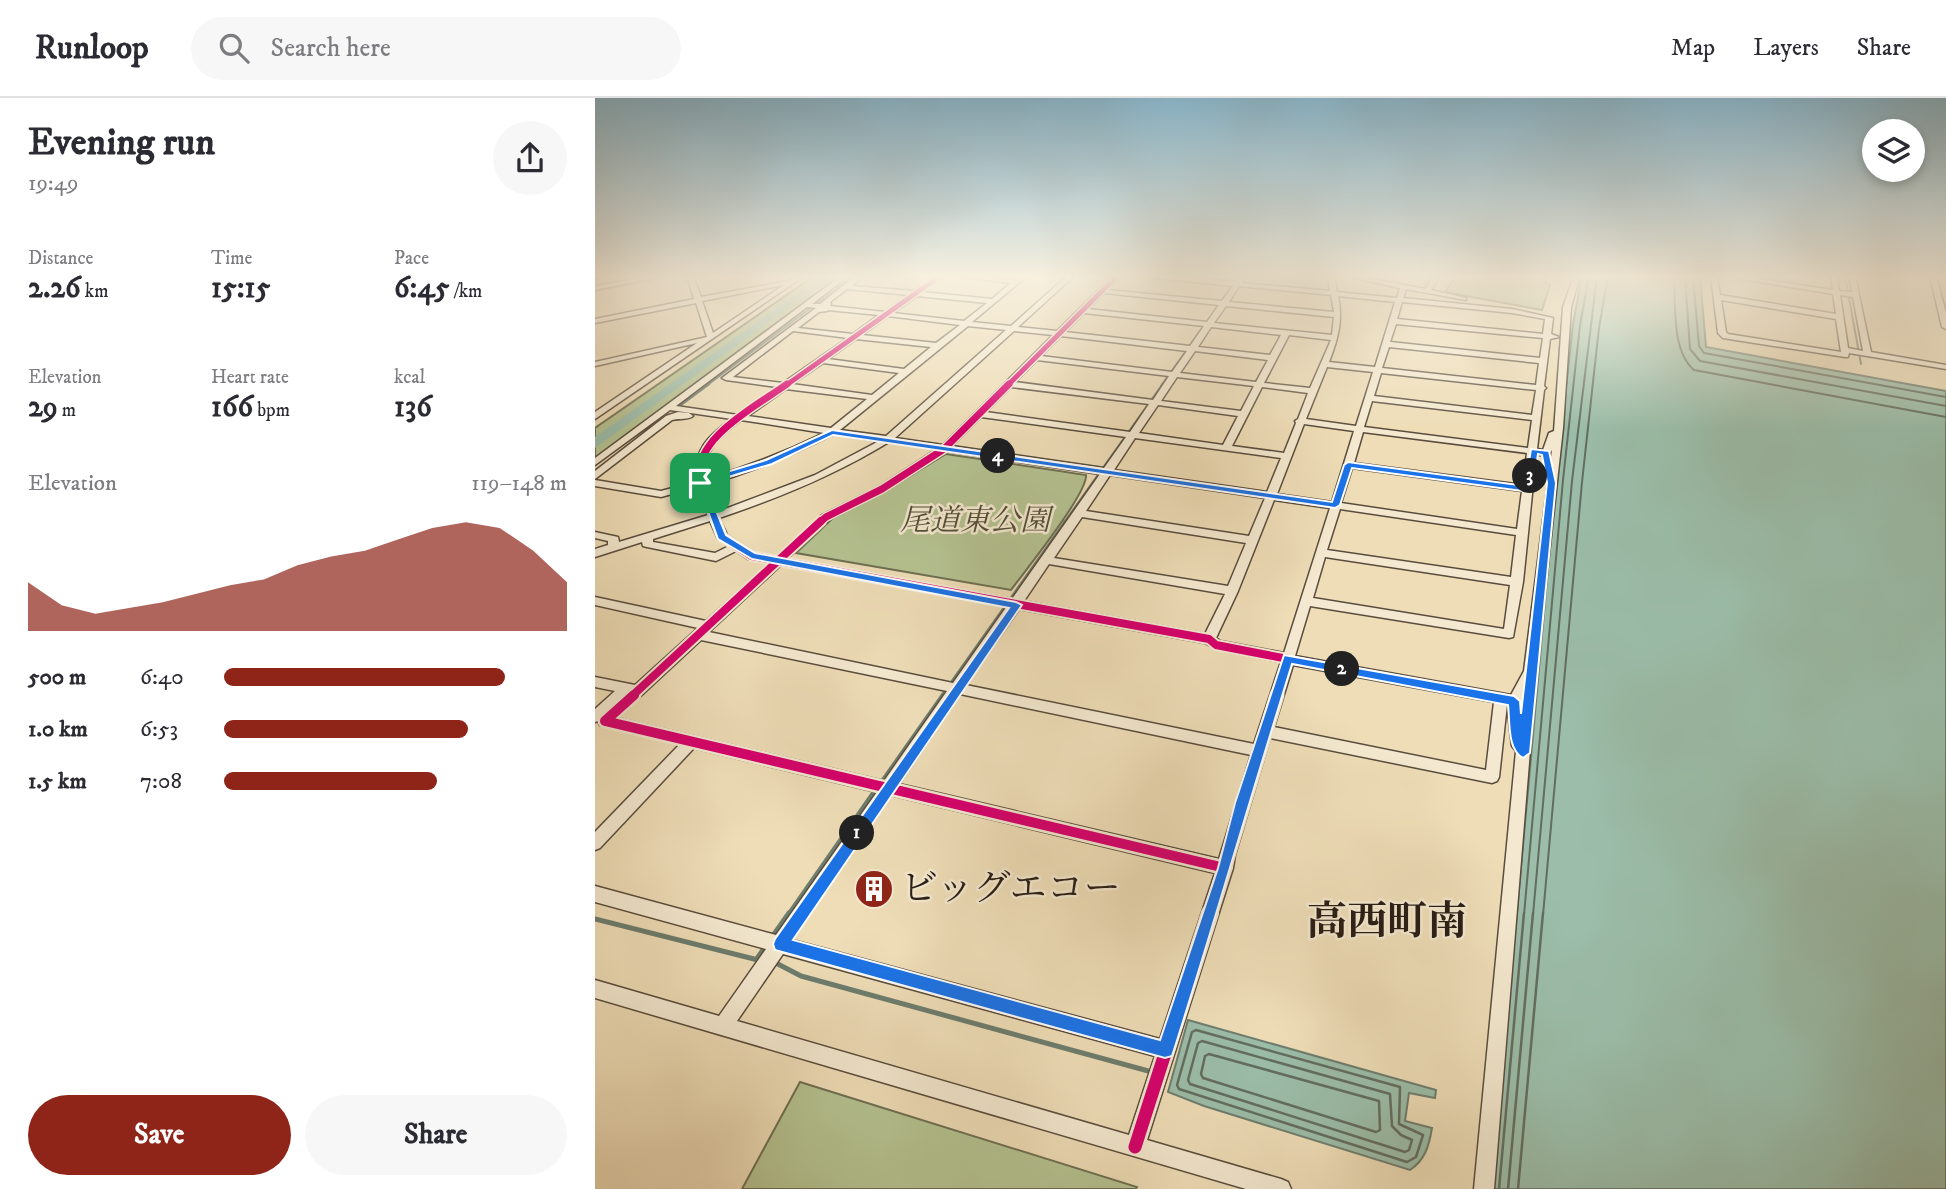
<!DOCTYPE html>
<html lang="en">
<head>
<meta charset="utf-8">
<style>
  :root { --surface:#fff; --page:#f7f7f7; --text:#2b2b33; --muted:#7c7c81; --line:#e1e1e2; --accent:#8f2418 }
  body { margin:0; font-family:"IM FELL DW Pica","Noto Serif JP",serif; background:var(--page); color:var(--text); height:100vh; display:flex; flex-direction:column; font-size:26px; white-space:nowrap }
  * { box-sizing:border-box; margin:0 }
  p { font-size:23px; color:var(--muted) }
  .icon { flex:none; width:38px; height:38px; fill:none; stroke:currentColor; stroke-width:2; stroke-linecap:round; stroke-linejoin:round }
  .map { position:relative; flex:1; overflow:hidden }
  .panel { display:flex; flex-direction:column; background:var(--surface); width:595px }
  .panel>* { flex:none }
  .buttons { position:absolute; left:1267px; top:21px; display:grid; gap:14px }
  .buttons a { display:grid; place-items:center; width:63px; height:63px; border-radius:50%; background:var(--surface); box-shadow:0 4px 10px #0003; font-size:35px }
  .pin { position:absolute; display:grid; place-items:center; width:60px; height:60px; color:#fff; margin:-30px; border-radius:14px; box-shadow:0 4px 10px #0006 }
  .km { position:absolute; width:35px; height:35px; margin:-18px; border-radius:50%; background:#222; color:#fff; font-size:19px; line-height:35px; text-align:center }
  .round { display:grid; place-items:center; flex:none; width:74px; height:74px; border-radius:37px; background:var(--page) }
  .summary { display:flex; align-items:center; justify-content:space-between; height:119px; padding:0 28px }
  h1 { font-size:38px; font-weight:700; line-height:52px }
  .figures { display:grid; grid-template-columns:repeat(3,1fr); gap:10px; height:119px; padding:7px 28px }
  .figures div { display:grid; align-content:center }
  .figures b { font-size:30px; font-weight:700 }
  .figures small { font-size:19px; font-weight:400 }
  .figures p { font-size:19px }
  .chart { height:196px; padding:14px 28px }
  .chart p { display:flex; justify-content:space-between }
  .chart svg { width:100%; height:126px; margin-top:7px; fill:var(--accent); opacity:.7 }
  .primary-button { display:flex; gap:14px; margin-top:auto; padding:14px 28px }
  .primary-button a { flex:1; height:80px; border-radius:42px; background:var(--accent); color:#fff; font-size:28px; font-weight:700; line-height:80px; text-align:center }
  .primary-button a+a { background:var(--page); color:var(--text) }
  ul { padding:0 28px; list-style:none; font-size:23px }
  li { display:grid; grid-template-columns:112px 84px 1fr; align-items:center; height:52px }
  li i { height:18px; border-radius:9px; background:var(--accent) }
  header { display:flex; align-items:center; gap:42px; box-sizing:border-box; height:98px; padding:0 35px; background:var(--surface); border-bottom:2px solid var(--line) }
  header strong { font-size:33px }
  nav { display:flex; gap:38px; margin-inline-start:auto; font-size:24px }
  .search { width:490px; height:63px; background:var(--page); display:flex; align-items:center; gap:18px; box-sizing:border-box; padding:0 24px; border-radius:38px; color:var(--muted); font-size:26px }
  main { display:flex; flex:1; min-height:0 }
  .map>svg:first-child { display:block }
  .green { fill:#b5c291; stroke:#6e7053; stroke-width:2 }
  .water { fill:#9bbda9; stroke:#6d7d6e; stroke-width:2 }
  .lines { fill:none; stroke-linecap:round; stroke-linejoin:round }
  .shore-far1 { stroke:#626d5f; stroke-width:2 }
  .shore { stroke:#626d5f; stroke-width:2.5 }
  .stream-far4 { stroke:#6d7d6e; stroke-width:2 }
  .stream-far3 { stroke:#6d7d6e; stroke-width:2.5 }
  .stream-far2 { stroke:#6d7d6e; stroke-width:3.5 }
  .stream-far1 { stroke:#6d7d6e; stroke-width:4.5 }
  .stream { stroke:#6d7d6e; stroke-width:5 }
  .river { fill:#9bbda9; fill-rule:evenodd }
  .minor-casing { stroke:#5a4d3e; stroke-width:3 }
  .minor { fill:#f4e9d0; fill-rule:evenodd }
  .cycleway-far4-casing { stroke:#f4e9d0; stroke-width:8 }
  .cycleway-far3-casing { stroke:#f4e9d0; stroke-width:10 }
  .cycleway-far2-casing { stroke:#f4e9d0; stroke-width:12 }
  .cycleway-far1-casing { stroke:#f4e9d0; stroke-width:15 }
  .cycleway-casing { stroke:#f4e9d0; stroke-width:18 }
  .cycleway-far4 { stroke:#d6006c; stroke-width:5 }
  .cycleway-far3 { stroke:#d6006c; stroke-width:7 }
  .cycleway-far2 { stroke:#d6006c; stroke-width:8 }
  .cycleway-far1 { stroke:#d6006c; stroke-width:10 }
  .cycleway { stroke:#d6006c; stroke-width:13 }
  .route { fill:#1a73e8; stroke:#fff; stroke-width:2; fill-rule:evenodd }
  .labels { text-anchor:middle; dominant-baseline:central; stroke-width:5; stroke-linejoin:round; paint-order:stroke }
  .park-label { font-size:30px; font-style:italic; fill:#524f3a; stroke:#f4e9d0 }
  .near-poi-label { font-size:37px; fill:#281d15; stroke:#f4e9d0; text-anchor:start }
  .near-quarter-label { font-size:40px; font-weight:bold; fill:#281d15; stroke:#f4e9d0 }
</style>
</head>
<body>
<header>
<strong>Runloop</strong>
<div class="search"><svg class="icon" aria-label="search" viewBox="0 0 24 24"><circle cx="10" cy="10" r="6"/><path d="M15 15l6 6"/></svg>Search here</div>
<nav><a>Map</a><a>Layers</a><a>Share</a></nav>
</header>
<main>
<section class="panel">
<div class="summary"><div><h1>Evening run</h1><p>19:49</p></div><a class="round"><svg class="icon" aria-label="share" viewBox="0 0 24 24"><path d="M12 15V3M7 8l5-5 5 5M5 13v7h14v-7"/></svg></a></div>
<div class="figures">
<div><p>Distance</p><b>2.26<small> km</small></b></div>
<div><p>Time</p><b>15:15</b></div>
<div><p>Pace</p><b>6:45<small> /km</small></b></div>
</div>
<div class="figures">
<div><p>Elevation</p><b>29<small> m</small></b></div>
<div><p>Heart rate</p><b>166<small> bpm</small></b></div>
<div><p>kcal</p><b>136</b></div>
</div>
<div class="chart"><p><span>Elevation</span>119–148 m</p>
<svg viewBox="0 0 160 44" preserveAspectRatio="none"><path d="M0 44V27L10 35L20 38L30 36L40 34L50 31L60 28L70 26L80 21L90 18L100 16L110 12L120 8L130 6L140 8L150 16L160 27V44z"/></svg>
</div>
<ul>
<li><b>500 m</b>6:40<i style="width:82%"></i></li>
<li><b>1.0 km</b>6:53<i style="width:71%"></i></li>
<li><b>1.5 km</b>7:08<i style="width:62%"></i></li>
</ul>
<div class="primary-button"><a>Save</a><a>Share</a></div>
</section>
<div class="map">
<svg width="1351" height="1091" viewBox="0 0 1351 1091">
  <rect width="100%" height="100%" fill="#eeddb7"/>
  <filter id="stains"><feTurbulence type="fractalNoise" baseFrequency=".00286" numOctaves="4"/><feColorMatrix values="0 0 0 0 .2 0 0 0 0 .09 0 0 0 0 .02 0 0 0 .5 -.17"/></filter>
  <radialGradient id="worn" r=".72"><stop offset=".6" stop-color="#630" stop-opacity="0"/><stop offset="1" stop-color="#630" stop-opacity=".3"/></radialGradient>
  <!-- green -->
  <path class="green" d="M 219,178 L 245,178 L 0,360 L 0,330 Z
    M 861,178 L 950,178 L 951,185 L 955,187 L 947,212 L 850,194 Z
    M 351,356 L 491,377 C 493,395 430,473 416,492 L 201,455 L 240,418 L 302,386 Z
    M 205,984 L 542,1089 L 541,1091 L 147,1091 Z"/>
  <!-- water -->
  <path class="water" d="M 987,178 L 1105,178 L 1111,249 L 1351,293 L 1351,1091 L 897,1091 L 961,382 L 978,226 Z
    M 593,922 L 841,992 L 840,1000 L 814,995 L 810,1023 L 837,1030 C 834,1048 830,1062 815,1072 L 609,1008 L 573,994 Z"/>
  <g class="lines">
    <!-- shore-far1 -->
    <path class="shore-far1" d="M 1079,178 C 1081,207 1076,252 1099,272 L 1351,319
      M 1090,178 L 1095,251 L 1105,263 L 1351,308
      M 1098,178 L 1104,248 L 1109,255 L 1351,299
      M 929,817 L 968,382 L 985,227 L 994,178
      M 938,817 L 977,383 L 1002,178
      M 948,817 L 987,384 L 1004,230 L 1013,178"/>
    <!-- shore -->
    <path class="shore" d="M 601,932 L 805,989 L 804,1026 L 828,1037 L 821,1059 L 812,1064 L 584,991 L 582,987 L 597,934 Z
      M 607,943 L 795,996 L 797,1028 L 806,1037 L 817,1042 L 814,1052 L 810,1054 L 595,986 L 593,982 L 603,945 Z
      M 614,956 L 784,1003 L 785,1032 L 781,1034 L 608,980 L 606,976 L 610,958 Z
      M 904,1091 L 929,815
      M 913,1091 L 938,815
      M 923,1091 L 948,815"/>
    <!-- stream-far4 -->
    <path class="stream-far4" d="M 1250,178 L 1266,266
      M 222,205 L 258,178
      M 111,288 L 217,209
      M 566,288 L 644,178"/>
    <!-- stream-far3 -->
    <path class="stream-far3" d="M 83,309 L 114,286
      M 469,425 L 568,286"/>
    <!-- stream-far2 -->
    <path class="stream-far2" d="M 347,598 L 471,423"/>
    <!-- stream-far1 -->
    <path class="stream-far1" d="M 286,685 L 348,597
      M 193,817 L 281,691"/>
    <!-- stream -->
    <path class="stream" d="M 0,821 L 167,863
      M 177,839 L 194,815
      M 161,862 L 170,849
      M 179,864 L 206,878 L 557,974"/>
    <!-- river -->
    <path class="river" d="M 227,178 L 238,178 L 0,350 L 0,339 Z"/>
    <defs>
      <path id="minor" d="M 0,178 L 12,178 L 0,181 Z
        M 57,178 L 70,178 L 0,192 L 0,188 Z
        M 92,178 L 98,178 L 106,199 L 194,183 L 202,178 L 209,178 L 0,321 L 0,314 L 102,245 L 0,268 L 0,264 L 112,239 L 101,205 L 0,225 L 0,221 L 99,201 ZM 189,187 L 118,235 L 107,203 Z
        M 246,178 L 253,178 L 217,206 L 225,206 L 261,178 L 268,178 L 257,188 L 319,193 L 341,178 L 348,178 L 327,194 L 397,201 L 416,185 L 361,178 L 420,182 L 425,178 L 432,178 L 377,224 L 416,228 L 472,178 L 479,178 L 423,229 L 462,233 L 518,178 L 525,178 L 512,192 L 627,203 L 638,188 L 560,180 L 557,178 L 578,178 L 641,184 L 645,178 L 651,178 L 647,185 L 735,193 L 733,178 L 739,178 L 742,194 L 802,200 L 805,190 L 750,178 L 762,178 L 830,191 L 839,178 L 845,178 L 836,192 L 871,200 L 871,202 L 811,191 L 808,200 L 917,211 L 958,220 L 956,236 L 964,239 L 955,241 L 949,288 L 951,290 L 949,292 L 942,351 L 948,352 L 954,335 L 959,333 L 968,209 L 979,178 L 985,178 L 976,209 L 968,330 L 943,555 L 899,1091 L 879,1091 L 921,653 L 917,648 L 912,606 L 904,679 L 902,683 L 897,685 L 675,640 L 640,757 L 638,770 L 552,1042 L 686,1081 L 693,1084 L 696,1091 L 651,1091 L 0,900 L 0,882 L 124,918 L 171,851 L 0,804 L 0,788 L 181,837 L 282,694 L 99,650 L 5,750 L 0,752 L 0,734 L 85,646 L 10,628 L 5,627 L 3,623 L 0,624 L 0,611 L 20,593 L 0,589 L 0,579 L 40,587 L 103,530 L 0,507 L 0,499 L 111,523 L 175,465 L 153,461 L 141,453 L 121,463 L 52,449 L 48,448 L 47,444 L 0,459 L 0,451 L 13,447 L 13,443 L 0,440 L 0,434 L 23,439 L 24,444 L 113,417 L 102,389 L 66,399 L 0,388 L 0,382 L 66,393 L 100,384 C 99,352 112,338 137,321 L 75,312 L 0,367 L 0,360 ZM 644,188 L 736,197 L 739,214 L 634,204 ZM 252,191 L 314,197 L 290,214 L 235,208 L 236,206 L 235,204 ZM 509,195 L 624,207 L 612,224 L 493,211 ZM 322,198 L 392,205 L 369,223 L 298,215 ZM 743,198 L 800,204 L 780,269 L 734,264 C 743,241 748,223 743,198 ZM 807,204 L 917,215 L 950,221 L 948,236 L 802,221 ZM 631,208 L 739,219 L 737,237 L 619,225 ZM 212,209 L 221,210 L 127,280 L 131,282 L 182,289 L 143,317 L 81,308 ZM 233,212 L 284,217 L 258,236 L 203,230 L 224,214 L 232,213 ZM 489,215 L 609,228 L 595,248 L 470,234 ZM 293,218 L 365,227 L 341,245 L 267,237 ZM 801,226 L 948,240 L 945,260 L 795,244 ZM 373,228 L 411,232 L 291,338 L 245,332 ZM 616,229 L 686,237 L 675,257 L 603,249 ZM 198,233 L 253,240 L 188,285 L 138,279 ZM 419,233 L 458,237 L 348,347 L 300,340 ZM 694,237 L 736,242 L 715,290 L 669,285 ZM 466,238 L 592,253 L 577,274 L 446,258 ZM 261,241 L 336,249 L 309,271 L 233,261 ZM 794,249 L 944,265 L 941,287 L 787,270 ZM 600,253 L 673,262 L 661,284 L 585,275 ZM 442,262 L 574,278 L 558,302 L 420,284 ZM 228,265 L 304,275 L 277,297 L 197,286 ZM 732,269 L 778,274 L 761,328 L 711,321 ZM 786,275 L 941,292 L 937,317 L 779,298 ZM 582,279 L 659,288 L 646,313 L 566,303 ZM 416,289 L 554,306 L 535,334 L 391,314 ZM 667,289 L 713,295 L 703,321 L 700,323 L 701,325 L 689,355 L 637,348 ZM 191,291 L 272,301 L 236,330 L 153,318 ZM 777,303 L 937,322 L 933,350 L 769,329 ZM 563,307 L 643,318 L 628,347 L 544,335 ZM 386,319 L 531,339 L 509,370 L 357,348 ZM 146,322 L 229,335 C 190,354 152,369 110,381 C 108,352 124,338 146,322 ZM 709,326 L 759,333 L 737,404 L 682,396 ZM 768,334 L 932,355 L 928,387 L 759,365 ZM 239,336 L 284,343 L 220,377 L 122,414 L 111,387 C 157,374 196,358 239,336 ZM 540,340 L 686,360 L 672,394 L 519,372 ZM 294,344 L 342,351 L 284,389 L 227,417 L 181,459 L 160,455 L 132,437 L 124,420 C 184,400 240,377 294,344 ZM 957,352 L 929,573 L 916,597 L 700,558 L 715,508 L 914,540 L 918,539 L 928,484 L 941,357 L 954,357 ZM 352,353 L 505,376 L 417,501 L 192,461 L 235,421 L 290,393 ZM 757,370 L 927,393 L 922,431 L 746,405 ZM 515,377 L 670,400 L 654,438 L 491,413 ZM 679,402 L 735,410 L 689,555 L 625,543 L 621,540 L 643,493 ZM 745,411 L 921,437 L 916,479 L 732,452 ZM 487,419 L 651,445 L 633,488 L 459,460 ZM 115,423 L 123,441 L 134,448 L 120,455 L 58,444 L 58,441 ZM 730,459 L 915,487 L 909,531 L 718,500 ZM 454,466 L 630,496 L 610,536 L 429,503 ZM 186,467 L 412,508 L 358,585 L 114,534 ZM 424,511 L 610,545 L 621,551 L 686,564 L 659,646 L 371,587 ZM 106,542 L 352,593 L 289,683 L 22,620 ZM 698,567 L 899,604 L 891,672 L 679,629 ZM 365,596 L 656,657 L 624,761 L 304,686 ZM 296,697 L 620,775 L 565,941 L 197,842 ZM 188,856 L 560,958 L 534,1037 L 142,923 Z
        M 1116,178 L 1122,178 L 1125,197 L 1241,216 L 1238,196 L 1129,178 L 1144,178 L 1238,192 L 1236,178 L 1242,178 L 1244,193 L 1257,194 L 1254,178 L 1260,178 L 1276,254 L 1351,267 L 1351,271 L 1254,255 L 1253,259 L 1250,259 L 1128,240 L 1123,235 ZM 1245,197 L 1258,199 L 1268,253 L 1253,250 ZM 1126,202 L 1241,221 L 1246,254 L 1133,236 L 1131,234 Z
        M 1335,178 L 1341,178 L 1351,215 L 1351,231 L 1347,229 Z
        M 83,314 L 94,315 L 98,318 C 94,322 84,320 77,322 L 0,381 L 0,373 L 71,318 Z"/>
    </defs>
    <!-- minor casing -->
    <use href="#minor" class="minor-casing"/>
    <!-- minor -->
    <use href="#minor" class="minor"/>
    <defs>
      <path id="cycleway-far4" d="M 190,288 L 345,178
        M 412,288 L 522,178"/>
      <path id="cycleway-far3" d="M 121,425 C 116,412 108,399 105,385 C 95,341 162,308 192,286
        M 224,425 L 231,419 L 287,391 L 349,351 L 414,286"/>
      <path id="cycleway-far2" d="M 121,423 L 127,439 L 157,458 L 614,541 L 621,547 L 693,561 L 681,598
        M 37,598 L 226,423"/>
      <path id="cycleway-far1" d="M 39,597 L 10,623 L 630,770
        M 615,817 L 682,597"/>
      <path id="cycleway" d="M 540,1049 L 615,815"/>
    </defs>
    <!-- cycleway-far4 casing -->
    <use href="#cycleway-far4" class="cycleway-far4-casing"/>
    <!-- cycleway-far3 casing -->
    <use href="#cycleway-far3" class="cycleway-far3-casing"/>
    <!-- cycleway-far2 casing -->
    <use href="#cycleway-far2" class="cycleway-far2-casing"/>
    <!-- cycleway-far1 casing -->
    <use href="#cycleway-far1" class="cycleway-far1-casing"/>
    <!-- cycleway casing -->
    <use href="#cycleway" class="cycleway-casing"/>
    <!-- cycleway-far4 -->
    <use href="#cycleway-far4" class="cycleway-far4"/>
    <!-- cycleway-far3 -->
    <use href="#cycleway-far3" class="cycleway-far3"/>
    <!-- cycleway-far2 -->
    <use href="#cycleway-far2" class="cycleway-far2"/>
    <!-- cycleway-far1 -->
    <use href="#cycleway-far1" class="cycleway-far1"/>
    <!-- cycleway -->
    <use href="#cycleway" class="cycleway"/>
  </g>
  <!-- sky -->
  <linearGradient id="sky" x2="0" y2="1"><stop stop-color="#89b8cf"/><stop offset="0.54" stop-color="#f7f0df"/><stop offset="1" stop-color="#f7f0df" stop-opacity="0"/></linearGradient>
  <rect width="1351" height="331" fill="url(#sky)"/>
  <!-- route -->
  <path class="route" d="M 237,332 L 737,404 L 749,367 L 753,364 L 930,388 L 936,351 L 954,353 L 961,385 L 935,655 L 928,660 C 912,652 915,623 913,607 L 697,566 C 657,694 620,823 579,952 L 577,958 L 570,960 L 180,852 L 178,846 L 180,841 L 414,510 L 157,461 L 123,441 L 102,383 L 171,362 ZM 238,337 L 740,410 L 745,407 L 757,370 L 934,394 L 938,391 L 943,356 L 947,357 L 952,385 L 926,616 L 925,603 L 919,598 L 689,557 L 640,705 L 623,770 L 565,942 L 198,842 L 427,507 L 421,504 L 160,455 L 131,437 L 110,386 L 177,366 Z"/>
  <!-- icons -->
  <defs>
    <symbol id="building-disc" viewBox="-11 -11 22 22"><circle r="9.5" fill="#8f2418" stroke="#f4e9d0"/><path d="M-4-6H4V6H1V3H-1V6H-4ZM-2.5-4.3h1.7v1.8h-1.7ZM.8-4.3h1.7v1.8H.8ZM-2.5-1h1.7V.8h-1.7ZM.8-1h1.7V.8H.8Z" fill="#fff"/></symbol>
  </defs>
  <g fill-rule="evenodd">
    <use href="#building-disc" x="257" y="769" width="44" height="44"/>
  </g>
  <g class="labels">
    <!-- park labels -->
    <g class="park-label">
      <text x="380" y="423">尾道東公園</text>
    </g>
    <!-- near-poi labels -->
    <g class="near-poi-label">
      <text x="306" y="791">ビッグエコー</text>
    </g>
    <!-- near-quarter labels -->
    <g class="near-quarter-label">
      <text x="792" y="825">高西町南</text>
    </g>
  </g>
  <rect width="100%" height="100%" filter="url(#stains)"/>
  <rect width="100%" height="100%" fill="url(#worn)"/>
</svg>
<div class="buttons">
<a><svg class="icon" aria-label="layers" viewBox="0 0 24 24"><path d="M12 4l9 5-9 5-9-5zM3 14l9 5 9-5"/></svg></a>
</div>
<div class="pin" style="left:105px;top:385px;background:#1e9e55"><svg class="icon" aria-label="arrive" viewBox="0 0 24 24"><path d="M6 21V4h12l-3 4 3 4H6"/></svg></div>
<b class="km" style="left:262px;top:735px">1</b>
<b class="km" style="left:747px;top:571px">2</b>
<b class="km" style="left:935px;top:378px">3</b>
<b class="km" style="left:403px;top:358px">4</b>
</div>
</main>
</body>
</html>
